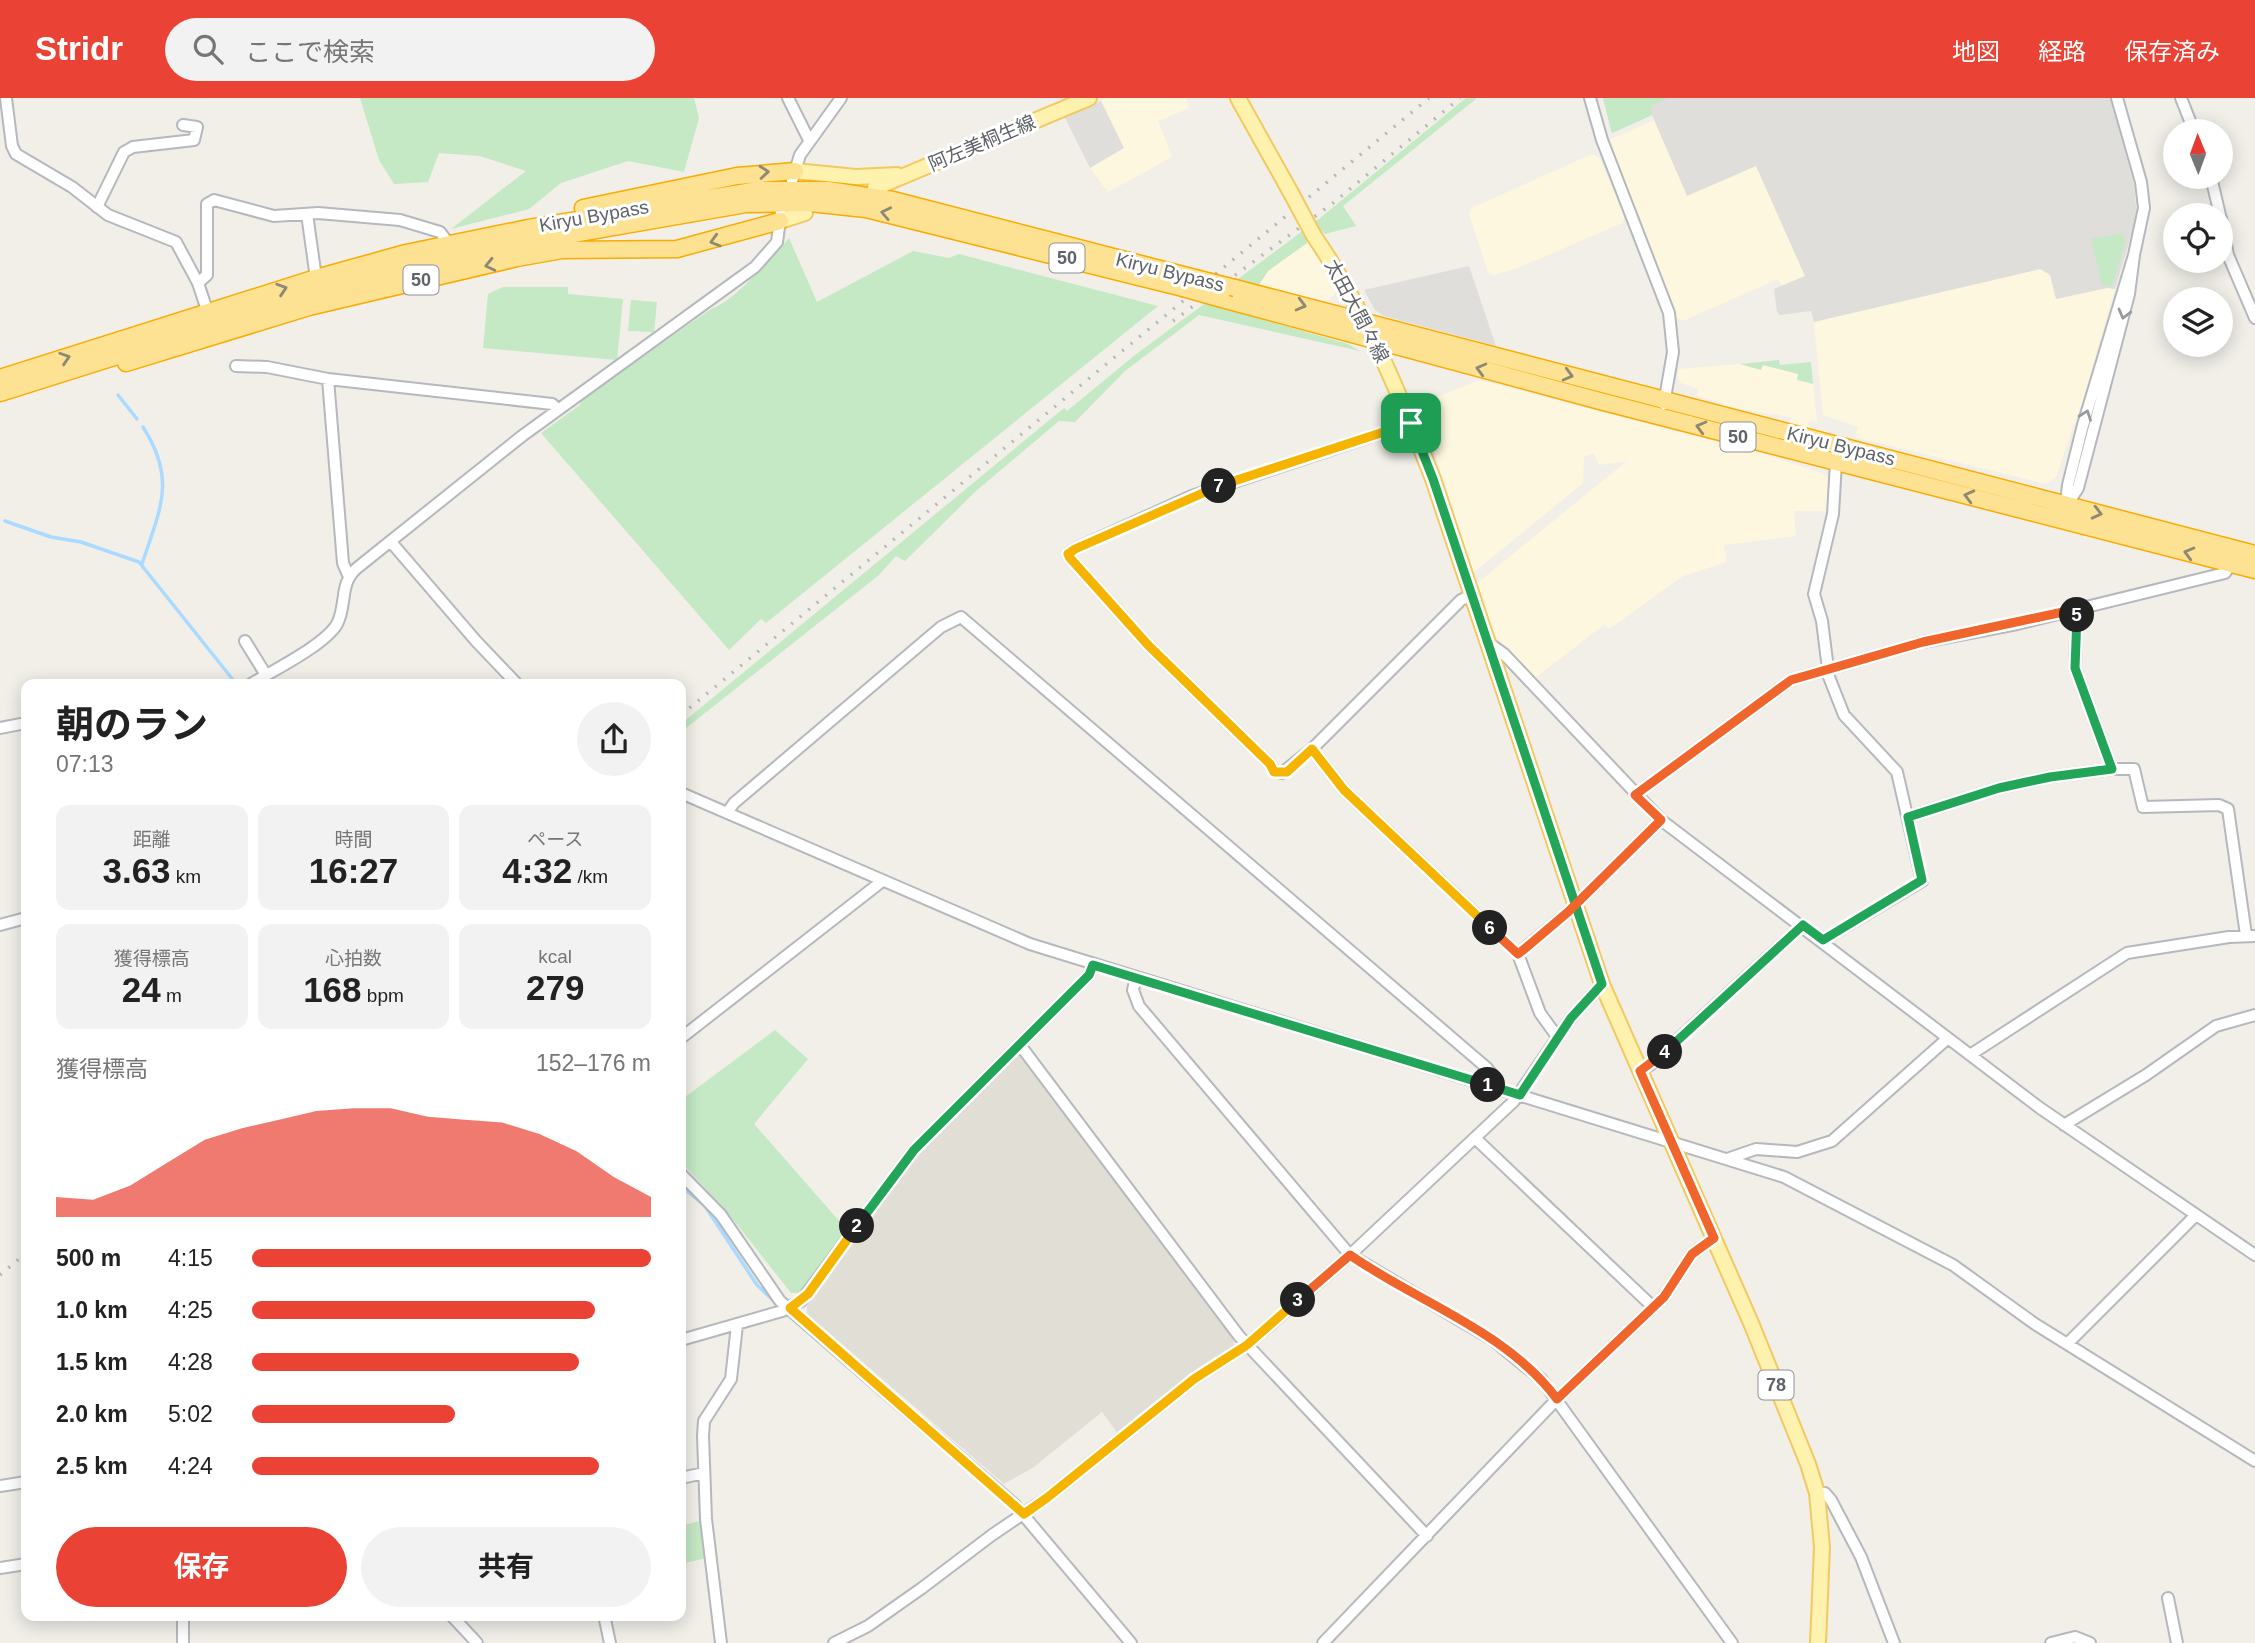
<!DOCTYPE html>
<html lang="ja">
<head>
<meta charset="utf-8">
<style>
  :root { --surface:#fff; --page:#f2f2f2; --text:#222; --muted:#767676; --accent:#ea4335 }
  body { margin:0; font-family:Arial,"Noto Sans JP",sans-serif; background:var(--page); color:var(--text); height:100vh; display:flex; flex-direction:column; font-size:26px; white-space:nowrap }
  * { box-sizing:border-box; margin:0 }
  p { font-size:23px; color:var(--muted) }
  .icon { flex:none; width:38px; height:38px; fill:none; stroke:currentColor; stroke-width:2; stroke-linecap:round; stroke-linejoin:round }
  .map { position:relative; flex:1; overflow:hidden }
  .side { position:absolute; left:21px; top:581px; width:665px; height:942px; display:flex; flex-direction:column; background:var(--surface); border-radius:14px; box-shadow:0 4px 18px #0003 }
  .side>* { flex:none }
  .needle { width:46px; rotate:359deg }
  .fabs { position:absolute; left:2163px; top:21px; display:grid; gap:14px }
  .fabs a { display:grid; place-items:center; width:70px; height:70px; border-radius:50%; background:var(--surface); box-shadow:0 4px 18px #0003; font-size:35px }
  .pin { position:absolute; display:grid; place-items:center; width:60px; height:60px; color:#fff; margin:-30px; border-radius:14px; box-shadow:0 4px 10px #0006 }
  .km { position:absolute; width:35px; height:35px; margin:-18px; border-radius:50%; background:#222; color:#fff; font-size:19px; line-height:35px; text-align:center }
  .round { display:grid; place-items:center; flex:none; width:74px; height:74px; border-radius:37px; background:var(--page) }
  .summary { display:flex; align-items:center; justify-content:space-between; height:119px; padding:0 35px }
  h1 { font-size:38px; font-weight:700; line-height:52px }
  .stats { display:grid; grid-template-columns:repeat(3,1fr); gap:10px; height:119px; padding:7px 35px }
  .stats div { display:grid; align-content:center; border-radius:14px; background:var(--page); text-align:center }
  .stats b { font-size:35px; font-weight:700 }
  .stats small { font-size:19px; font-weight:400 }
  .stats p { font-size:19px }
  .chart { height:196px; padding:14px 35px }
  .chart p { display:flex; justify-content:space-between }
  .chart svg { width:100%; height:126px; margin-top:7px; fill:var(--accent); opacity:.7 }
  .primary-button { display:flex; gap:14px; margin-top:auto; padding:14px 35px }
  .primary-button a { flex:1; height:80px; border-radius:42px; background:var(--accent); color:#fff; font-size:28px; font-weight:700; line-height:80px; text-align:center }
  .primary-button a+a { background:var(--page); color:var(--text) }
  ul { padding:0 35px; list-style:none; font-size:23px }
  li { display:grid; grid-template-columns:112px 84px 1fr; align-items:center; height:52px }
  li i { height:18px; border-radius:9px; background:var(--accent) }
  header { display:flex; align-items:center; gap:42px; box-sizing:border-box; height:98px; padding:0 35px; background:var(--accent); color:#fff }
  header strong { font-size:33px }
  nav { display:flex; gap:38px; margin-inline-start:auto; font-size:24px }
  .search { width:490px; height:63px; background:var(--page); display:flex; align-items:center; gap:18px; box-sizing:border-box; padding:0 24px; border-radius:38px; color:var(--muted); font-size:26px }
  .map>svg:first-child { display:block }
  .commercial { fill:#fef7e0 }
  .industrial { fill:#e0deda }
  .education { fill:#e1ded6 }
  .green { fill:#c5e8c5 }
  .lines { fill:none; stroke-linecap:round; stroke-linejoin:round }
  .stream { stroke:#aadaff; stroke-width:3.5 }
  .minor-casing { stroke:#b5b8bc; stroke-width:14 }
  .major-casing { stroke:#f2c960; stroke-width:18 }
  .highway-casing { stroke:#f9ab00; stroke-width:19 }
  .minor { stroke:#fff; stroke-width:10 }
  .major { stroke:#fff2af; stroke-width:14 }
  .highway { stroke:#fde293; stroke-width:16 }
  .rail { stroke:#b6b7b8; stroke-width:3.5; stroke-dasharray:2 9; stroke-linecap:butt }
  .major-bridge-casing { stroke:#f2c960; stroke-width:18; stroke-linecap:butt }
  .highway-bridge-casing { stroke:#f9ab00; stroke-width:19; stroke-linecap:butt }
  .major-bridge { stroke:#fff2af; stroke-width:14 }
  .highway-bridge { stroke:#fde293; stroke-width:16 }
  .oneway { stroke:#8e8975 }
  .oneway2 { stroke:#979a9d }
  .split-1-casing { stroke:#fff; stroke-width:14 }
  .split-2-casing { stroke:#fff; stroke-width:14 }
  .split-3-casing { stroke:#fff; stroke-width:14 }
  .split-4-casing { stroke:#fff; stroke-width:14 }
  .split-5-casing { stroke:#fff; stroke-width:14 }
  .split-6-casing { stroke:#fff; stroke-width:14 }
  .split-7-casing { stroke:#fff; stroke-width:14 }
  .split-8-casing { stroke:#fff; stroke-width:14 }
  .split-1 { stroke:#22a559; stroke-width:9 }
  .split-2 { stroke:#22a559; stroke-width:9 }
  .split-3 { stroke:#f5b400; stroke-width:9 }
  .split-4 { stroke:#f0652b; stroke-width:9 }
  .split-5 { stroke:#22a559; stroke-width:9 }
  .split-6 { stroke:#f0652b; stroke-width:9 }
  .split-7 { stroke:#f5b400; stroke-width:9 }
  .split-8 { stroke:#f5b400; stroke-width:9 }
  .labels { text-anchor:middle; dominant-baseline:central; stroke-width:6; stroke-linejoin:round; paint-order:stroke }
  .shield { fill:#fff; stroke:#8f9295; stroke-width:2 }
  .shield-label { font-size:18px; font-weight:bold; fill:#5f6368 }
  .street-label { font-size:19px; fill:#5f6368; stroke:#fff }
</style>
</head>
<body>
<header>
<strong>Stridr</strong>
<div class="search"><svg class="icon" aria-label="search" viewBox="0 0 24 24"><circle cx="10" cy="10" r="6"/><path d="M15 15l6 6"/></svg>ここで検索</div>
<nav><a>地図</a><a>経路</a><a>保存済み</a></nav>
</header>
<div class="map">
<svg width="2255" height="1545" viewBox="0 0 2255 1545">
  <rect width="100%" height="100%" fill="#f1efe8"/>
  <!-- commercial -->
  <path class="commercial" d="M 1107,0 L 1186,0 L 1189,10 L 1158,23 L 1172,59 L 1108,94 L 1090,70 L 1123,49 L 1101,3 Z
    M 1654,22 L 1687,97 L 1756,68 L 1805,178 L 1782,188 L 1778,181 L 1683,223 L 1675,219 L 1640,119 L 1607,43 Z
    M 1592,56 L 1599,59 L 1625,119 L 1622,125 L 1518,170 L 1494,177 L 1488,174 L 1469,116 L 1472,110 Z
    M 1308,141 L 1337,192 L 1330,202 L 1320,203 L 1259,187 L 1268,173 L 1306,145 Z
    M 2040,171 L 2050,176 L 2057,201 L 2107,190 L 2115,191 L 2083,301 L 2056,379 L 2046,386 L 1855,339 L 1858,329 L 1823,317 L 1814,224 Z
    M 1740,266 L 1760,272 L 1762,267 L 1798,276 L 1798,282 L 1813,286 L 1817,324 L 1809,323 L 1808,330 L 1790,325 L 1791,319 L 1723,308 L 1723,305 L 1697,298 L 1698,291 L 1681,285 L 1677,280 L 1679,271 Z
    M 1479,282 L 1764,356 L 1819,374 L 1831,381 L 1830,413 L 1794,413 L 1796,438 L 1724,447 L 1727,464 L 1683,478 L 1609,531 L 1605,526 L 1536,579 L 1532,579 L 1494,536 L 1476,486 L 1627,363 L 1599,367 L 1594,355 L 1584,359 L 1583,385 L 1473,475 L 1419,306 Z"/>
  <!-- industrial -->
  <path class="industrial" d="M 1603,0 L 2110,0 L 2134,87 L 2137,118 L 2115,191 L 2107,190 L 2056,201 L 2050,177 L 2040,171 L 1814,224 L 1811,213 L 1780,217 L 1777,214 L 1774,191 L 1805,178 L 1756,68 L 1687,98 L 1652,17 L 1612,35 Z
    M 1101,3 L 1124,50 L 1090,70 L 1065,20 Z
    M 1469,168 L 1496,248 L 1384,218 L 1375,212 L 1364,192 Z"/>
  <!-- education -->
  <path class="education" d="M 1015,958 L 1022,958 L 1094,1051 L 1234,1243 L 1233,1248 L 1190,1277 L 1118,1336 L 1102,1314 L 1034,1369 L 1004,1386 L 807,1216 L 807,1206 L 924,1049 Z"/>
  <!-- green -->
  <path class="green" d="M 360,0 L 694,0 L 699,20 L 684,74 L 628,63 L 561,85 L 529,111 L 451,131 L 526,73 L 480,58 L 439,55 L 428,84 L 394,86 L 379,62 Z
    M 1466,0 L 1477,0 L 1343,108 L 1356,128 L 1325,136 L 1321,132 L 1306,140 L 1307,145 L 1268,173 L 1259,187 L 1242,182 L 1212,207 L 1348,246 L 1360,253 L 1199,217 L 1125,273 L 1075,324 L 1059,323 L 976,393 L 905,463 L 896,458 L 879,477 L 681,634 L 681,626 L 1064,310 L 1067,313 L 1135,257 L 1319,121 Z
    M 1603,0 L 1669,0 L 1650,8 L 1652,17 L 1612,35 Z
    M 2123,135 L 2125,144 L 2112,188 L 2102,187 L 2091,141 Z
    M 789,140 L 817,204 L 913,153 L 949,160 L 959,156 L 1158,208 L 766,525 L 761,521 L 729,552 L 541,335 L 580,307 L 581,302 L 711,211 C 733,204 772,160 789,140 Z
    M 503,189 L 568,189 L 568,196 L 623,201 L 617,262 L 483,250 L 488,196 Z
    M 631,202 L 657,204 L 654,234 L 628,233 Z
    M 1779,262 L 1780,267 L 1811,264 L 1813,286 L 1797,282 L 1798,276 L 1763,267 L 1761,272 L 1740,266 Z
    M 775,932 L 808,961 L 754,1026 L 848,1133 L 801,1195 L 791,1195 L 728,1115 L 681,1064 L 681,1002 Z
    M 706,1421 L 707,1460 L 681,1466 L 681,1428 Z"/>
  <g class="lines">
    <!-- stream -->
    <path class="stream" d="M 118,297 L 137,321
      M 5,423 L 51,439 L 81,444 L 139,464 L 234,583
      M 142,466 C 160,411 177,382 143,329
      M 681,1088 L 705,1108 L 757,1187 L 776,1205"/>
    <defs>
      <path id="minor" d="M 6,0 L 12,48 L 16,56 L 72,89 L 108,117 L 176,144 L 198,185 L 208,215
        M 788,0 L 809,42
        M 1590,0 L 1602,42 L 1669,215 L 1673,254 L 1664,306
        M 2117,0 L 2141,84 L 2144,110 L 2134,157
        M 2181,0 L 2194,33
        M 2211,79 L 2220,117
        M 792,83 L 800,57 L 841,0
        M 97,109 L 124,54 L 133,49 L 194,42 L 197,29 L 183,27
        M 307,116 L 316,180
        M 2221,120 L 2228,157 L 2255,220
        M 198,185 L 207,177 L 207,106 L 214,102 L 274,118 L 318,115 L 400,122 L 440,134 L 449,146
        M 236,268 L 267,269 L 328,281 L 552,306 L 558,311
        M 328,281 L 343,465 L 349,479
        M 1411,325 L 1192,398 L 1075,451 L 1068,456 L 1070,460 L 1148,547 L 1270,666 L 1274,673 L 1282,675 L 1312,651 L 1461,502 L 1470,498
        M 2064,422 L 2068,387 L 2083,327 L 2134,157 L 2129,196 L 2078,390 L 2067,407
        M 391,444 L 476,543 L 517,586
        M 2077,511 L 2075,570 L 2112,671
        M 245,543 L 266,577
        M 1486,543 L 1504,556 L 1661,722 L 2040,1010 L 2255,1157
        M 251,586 C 272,573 325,547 337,526 C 347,507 339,485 357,470 L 522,338 L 755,169 L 777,144 L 781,114
        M 0,630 L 26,625
        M 1312,651 L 1344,692 L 1518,856 L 1568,814 L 1661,722
        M 681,695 L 1030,846 L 1784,1079 L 1953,1167 L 2035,1226 L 2255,1363
        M 1635,697 L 1791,582 L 1923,544 L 2017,526 L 2225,475 L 2231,466
        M 727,715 L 734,705 L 941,529 L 961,519 L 1487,970 L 1491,975 L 1489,987
        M 1908,719 L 1999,690 L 2050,679 L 2112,671 L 2134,671 L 2143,709 L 2219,707 L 2228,711 L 2246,837
        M 0,827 L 26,820
        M 1823,842 L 1922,783 L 1897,674 L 1844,617 L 1829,579 L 1822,523 L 1814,496 L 1833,416 L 1836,364
        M 1518,856 L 1540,915 L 1558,940
        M 1136,879 L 1133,892 L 1139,908 L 1350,1157 L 1493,1242 L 1542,1282 L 1732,1545
        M 681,940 L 881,784
        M 1020,947 L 1239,1238 L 1427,1438
        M 1970,957 L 2127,855 L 2229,839 L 2255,838
        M 1640,973 L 1650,967 L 1803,827
        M 2064,1027 L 2146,977 L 2216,928 L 2255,917
        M 1475,1040 L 1653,1209
        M 1727,1061 L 1756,1051 L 1797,1054 L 1832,1043 L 1948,940
        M 681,1076 L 721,1117 L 780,1203 L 1015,1407 L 1131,1545
        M 681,1242 L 782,1213 L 801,1203 L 914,1052 L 1089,877 L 1093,867
        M 2067,1246 L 2195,1118
        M 681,1380 L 704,1375
        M 0,1388 L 26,1384
        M 1817,1395 L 1825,1395 L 1831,1402 L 1861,1459 L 1894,1545
        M 0,1470 L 26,1466
        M 2168,1500 L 2177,1545
        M 183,1517 L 183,1545
        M 451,1517 L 477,1545
        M 604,1517 L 610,1545
        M 721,1545 L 706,1421 L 703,1338 L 704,1323 L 731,1281 L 737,1227
        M 834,1545 L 868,1528 L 922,1490 L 992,1437 L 1048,1399 L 1194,1281 L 1247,1247 L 1350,1157 L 1514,1003 L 1571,920 L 1602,886
        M 1323,1545 L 1557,1301 L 1664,1199 L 1692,1156 L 1714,1140
        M 2051,1545 L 2075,1539 L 2090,1545"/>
      <path id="major" d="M 1238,0 L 1291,95
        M 795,73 L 856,79 L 897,77
        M 875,90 L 1089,0
        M 780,123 L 805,115
        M 1314,138 C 1365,212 1400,297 1433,381 L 1602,886 L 1751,1225 L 1808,1366 L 1817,1395 L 1822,1449 L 1818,1545"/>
      <path id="highway" d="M 583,110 L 737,78 L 795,73
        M 1235,190 L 2255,456
        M 1222,201 L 1600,303 L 2255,472
        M 126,265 L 309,209 L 517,160 L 562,152 L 677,151 L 780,123
        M 0,280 L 316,180 L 406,155 L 528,130 L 759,92 L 828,92 L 893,102 L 1195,180
        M 0,295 L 368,179 L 498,149 L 746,106 L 810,105 L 866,111 L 1183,190"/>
    </defs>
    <!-- minor casing -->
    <use href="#minor" class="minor-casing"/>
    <!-- major casing -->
    <use href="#major" class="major-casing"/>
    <!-- highway casing -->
    <use href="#highway" class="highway-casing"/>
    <!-- minor -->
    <use href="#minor" class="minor"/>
    <!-- major -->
    <use href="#major" class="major"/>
    <!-- highway -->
    <use href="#highway" class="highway"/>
    <!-- rail -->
    <path class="rail" d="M 1173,223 L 1333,105 L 1460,0
      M 681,617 L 1429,0
      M 0,1177 L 26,1155"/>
    <defs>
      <path id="major-bridge" d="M 1291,95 L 1314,138"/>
      <path id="highway-bridge" d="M 1195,180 L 1235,190
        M 1183,190 L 1222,201"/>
    </defs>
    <!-- major-bridge casing -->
    <use href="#major-bridge" class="major-bridge-casing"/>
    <!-- highway-bridge casing -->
    <use href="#highway-bridge" class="highway-bridge-casing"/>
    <!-- major-bridge -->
    <use href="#major-bridge" class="major-bridge"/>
    <!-- highway-bridge -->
    <use href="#highway-bridge" class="highway-bridge"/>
  </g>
  <!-- one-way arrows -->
  <defs><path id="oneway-chevron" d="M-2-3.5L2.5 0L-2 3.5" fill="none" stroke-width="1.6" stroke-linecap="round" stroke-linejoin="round" transform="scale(1.75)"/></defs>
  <g class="oneway">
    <use href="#oneway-chevron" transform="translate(764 74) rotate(-5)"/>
    <use href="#oneway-chevron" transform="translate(886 115) rotate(-168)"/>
    <use href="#oneway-chevron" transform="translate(715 143) rotate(164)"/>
    <use href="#oneway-chevron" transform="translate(490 167) rotate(167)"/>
    <use href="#oneway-chevron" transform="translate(282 191) rotate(-18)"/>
    <use href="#oneway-chevron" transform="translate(1301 207) rotate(15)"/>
    <use href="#oneway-chevron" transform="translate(65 260) rotate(-18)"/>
    <use href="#oneway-chevron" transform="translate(1481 271) rotate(-165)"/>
    <use href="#oneway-chevron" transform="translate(1568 277) rotate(15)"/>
    <use href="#oneway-chevron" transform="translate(1701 329) rotate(-165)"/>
    <use href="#oneway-chevron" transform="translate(1969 398) rotate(-166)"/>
    <use href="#oneway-chevron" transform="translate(2097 415) rotate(14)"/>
    <use href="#oneway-chevron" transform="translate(2189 455) rotate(-165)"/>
  </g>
  <g class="oneway2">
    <use href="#oneway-chevron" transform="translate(2124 216) rotate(105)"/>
    <use href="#oneway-chevron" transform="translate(2086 317) rotate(-70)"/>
  </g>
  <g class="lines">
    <defs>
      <path id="split-1" d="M 1411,325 L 1433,381 L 1602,886 L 1571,920 L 1520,997 L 1488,987"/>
      <path id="split-2" d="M 857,1128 L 914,1052 L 1089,877 L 1093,867 L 1488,987"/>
      <path id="split-3" d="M 857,1128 L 808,1196 L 790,1210 L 1024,1416 L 1048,1399 L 1194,1281 L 1247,1247 L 1298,1202"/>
      <path id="split-4" d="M 1298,1202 L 1350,1157 C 1419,1205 1505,1232 1557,1301 L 1664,1199 L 1692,1156 L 1714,1140 L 1640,973 L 1665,954"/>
      <path id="split-5" d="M 1665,954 L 1803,827 L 1823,842 L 1922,782 L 1908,719 L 1999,690 L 2050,679 L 2112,671 L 2075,570 L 2077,517"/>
      <path id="split-6" d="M 1490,830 L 1518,856 L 1522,853 L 1568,814 L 1661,722 L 1635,697 L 1791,582 L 1923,544 L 2077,511 L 2077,517"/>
      <path id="split-7" d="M 1219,388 L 1075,451 L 1068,456 L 1070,460 L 1148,547 L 1270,666 L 1274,674 L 1287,674 L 1312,651 L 1344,692 L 1490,830"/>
      <path id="split-8" d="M 1219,388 L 1411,325"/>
    </defs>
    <!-- split-1 casing -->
    <use href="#split-1" class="split-1-casing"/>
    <!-- split-2 casing -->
    <use href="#split-2" class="split-2-casing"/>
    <!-- split-3 casing -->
    <use href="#split-3" class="split-3-casing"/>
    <!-- split-4 casing -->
    <use href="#split-4" class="split-4-casing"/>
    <!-- split-5 casing -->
    <use href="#split-5" class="split-5-casing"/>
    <!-- split-6 casing -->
    <use href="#split-6" class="split-6-casing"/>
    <!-- split-7 casing -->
    <use href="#split-7" class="split-7-casing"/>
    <!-- split-8 casing -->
    <use href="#split-8" class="split-8-casing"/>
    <!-- split-1 -->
    <use href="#split-1" class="split-1"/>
    <!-- split-2 -->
    <use href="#split-2" class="split-2"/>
    <!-- split-3 -->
    <use href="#split-3" class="split-3"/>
    <!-- split-4 -->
    <use href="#split-4" class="split-4"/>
    <!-- split-5 -->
    <use href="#split-5" class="split-5"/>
    <!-- split-6 -->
    <use href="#split-6" class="split-6"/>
    <!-- split-7 -->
    <use href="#split-7" class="split-7"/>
    <!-- split-8 -->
    <use href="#split-8" class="split-8"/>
  </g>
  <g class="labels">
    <!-- shield labels -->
    <g class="shield">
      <rect x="1049.5" y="145.5" width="35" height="29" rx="5"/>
      <rect x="403.5" y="167.5" width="35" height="29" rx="5"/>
      <rect x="1720.5" y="324.5" width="35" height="29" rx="5"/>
      <rect x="1758.5" y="1272.5" width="35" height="29" rx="5"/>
    </g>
    <g class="shield-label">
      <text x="1067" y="160">50</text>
      <text x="421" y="182">50</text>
      <text x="1738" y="339">50</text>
      <text x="1776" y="1287">78</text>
    </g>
    <!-- street labels -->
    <g class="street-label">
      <text transform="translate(982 45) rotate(-23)">阿左美桐生線</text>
      <text transform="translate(594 118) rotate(-10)">Kiryu Bypass</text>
      <text transform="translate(1170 174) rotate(14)">Kiryu Bypass</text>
      <text transform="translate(1357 213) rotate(62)">太田大間々線</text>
      <text transform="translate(1841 348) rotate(14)">Kiryu Bypass</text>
    </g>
  </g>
</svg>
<div class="fabs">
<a><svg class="needle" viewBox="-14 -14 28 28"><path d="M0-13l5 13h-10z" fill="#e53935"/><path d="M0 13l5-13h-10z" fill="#767676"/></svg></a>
<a><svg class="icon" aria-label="locate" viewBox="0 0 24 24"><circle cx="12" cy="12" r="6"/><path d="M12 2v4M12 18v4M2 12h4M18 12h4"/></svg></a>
<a><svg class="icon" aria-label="layers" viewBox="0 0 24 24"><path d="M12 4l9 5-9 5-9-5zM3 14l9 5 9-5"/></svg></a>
</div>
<div class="pin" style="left:1411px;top:325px;background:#1e9e55"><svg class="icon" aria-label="arrive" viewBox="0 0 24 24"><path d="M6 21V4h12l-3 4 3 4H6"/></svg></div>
<b class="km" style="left:1488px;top:987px">1</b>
<b class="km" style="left:857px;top:1128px">2</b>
<b class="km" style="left:1298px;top:1202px">3</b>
<b class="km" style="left:1665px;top:954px">4</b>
<b class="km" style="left:2077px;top:517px">5</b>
<b class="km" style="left:1490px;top:830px">6</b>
<b class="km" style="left:1219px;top:388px">7</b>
<section class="side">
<div class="summary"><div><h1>朝のラン</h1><p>07:13</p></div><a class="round"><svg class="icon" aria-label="share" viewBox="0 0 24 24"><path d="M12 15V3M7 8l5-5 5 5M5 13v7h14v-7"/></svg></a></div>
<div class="stats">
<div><p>距離</p><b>3.63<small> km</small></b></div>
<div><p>時間</p><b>16:27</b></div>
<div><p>ペース</p><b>4:32<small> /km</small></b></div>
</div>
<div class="stats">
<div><p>獲得標高</p><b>24<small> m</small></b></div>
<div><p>心拍数</p><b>168<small> bpm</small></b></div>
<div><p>kcal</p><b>279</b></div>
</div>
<div class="chart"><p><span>獲得標高</span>152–176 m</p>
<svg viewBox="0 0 160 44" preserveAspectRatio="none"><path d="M0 44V37L10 38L20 33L30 25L40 17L50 13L60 10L70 7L80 6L90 6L100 9L110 10L120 11L130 15L140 21L150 30L160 37V44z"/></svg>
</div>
<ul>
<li><b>500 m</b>4:15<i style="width:100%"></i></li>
<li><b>1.0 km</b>4:25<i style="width:86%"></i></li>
<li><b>1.5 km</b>4:28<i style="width:82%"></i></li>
<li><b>2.0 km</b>5:02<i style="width:51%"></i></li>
<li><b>2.5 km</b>4:24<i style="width:87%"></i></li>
</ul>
<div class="primary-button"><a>保存</a><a>共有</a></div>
</section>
</div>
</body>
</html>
